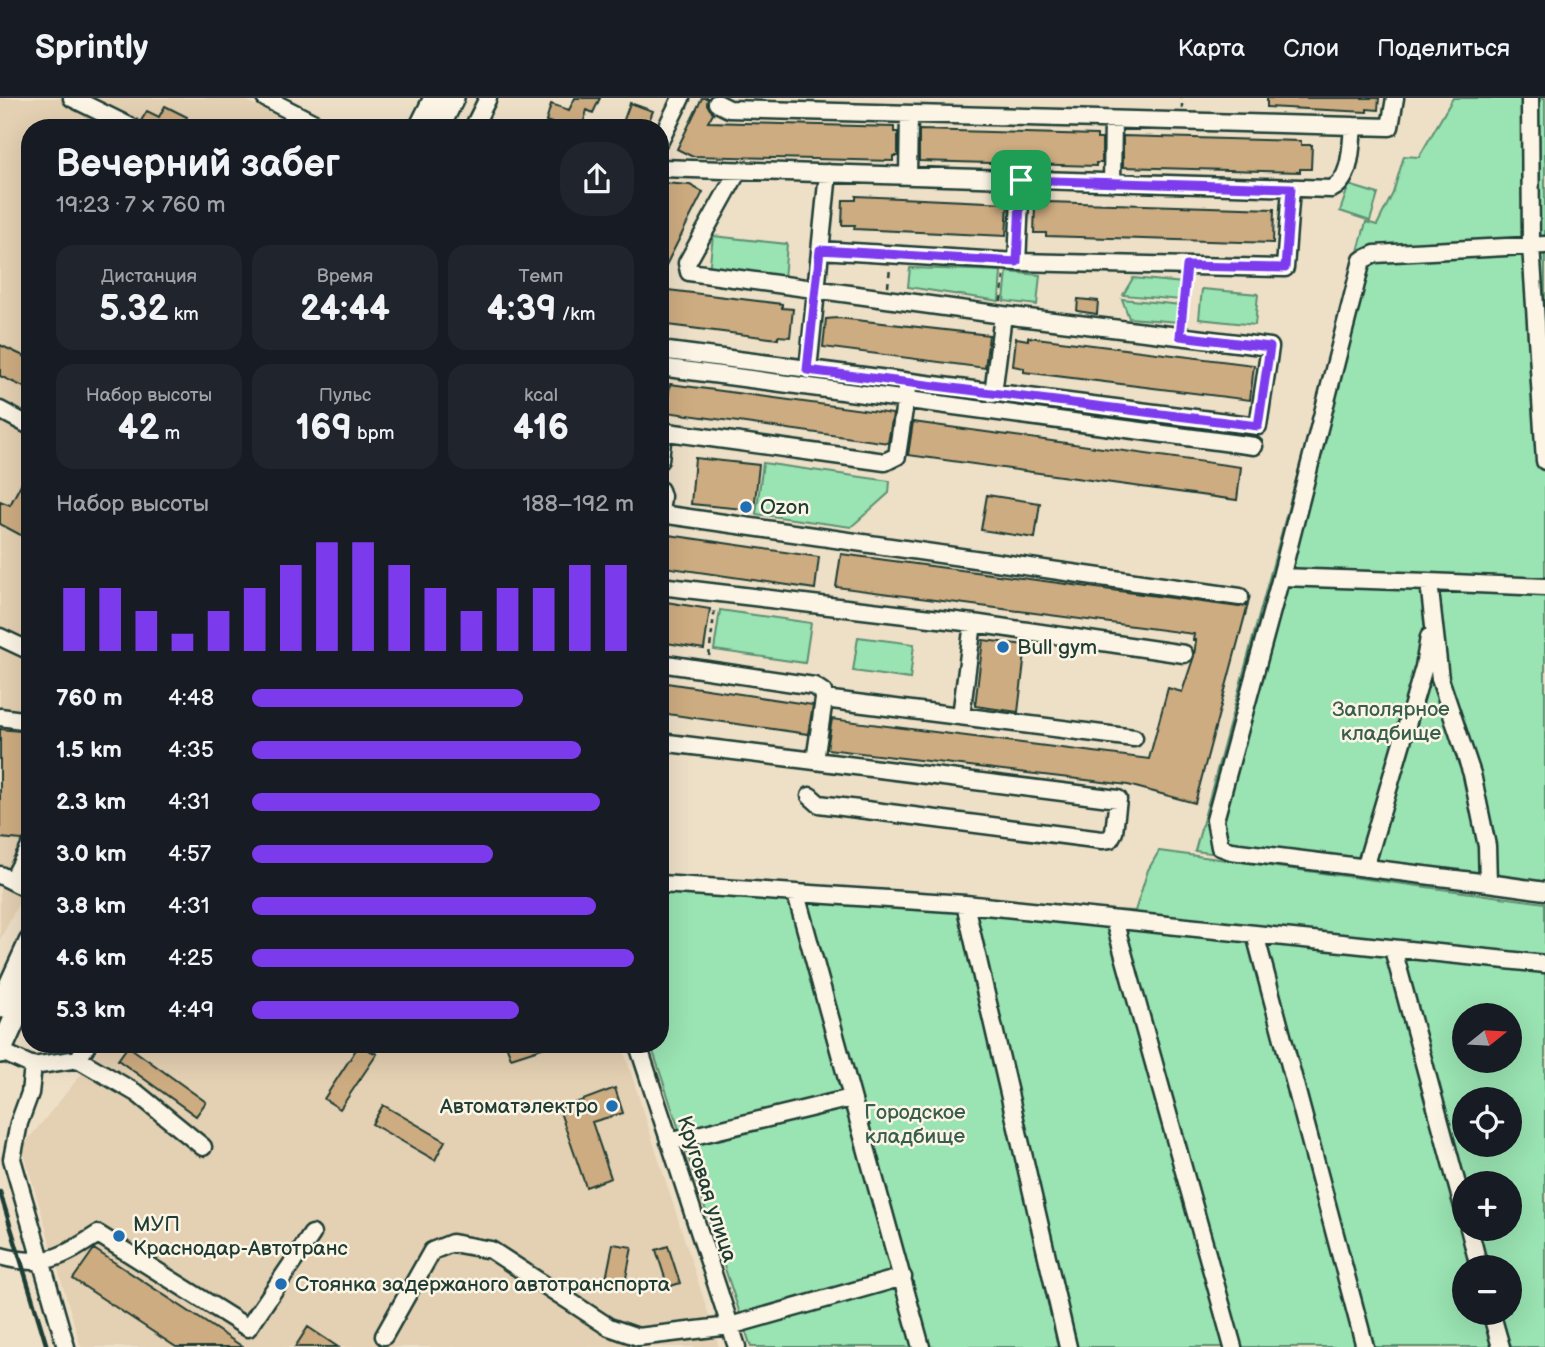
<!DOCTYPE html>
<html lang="ru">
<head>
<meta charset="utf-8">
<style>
  :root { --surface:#171b24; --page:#20242c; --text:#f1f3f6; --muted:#9ea1a6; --line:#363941; --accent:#7c3aed }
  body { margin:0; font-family:"Balsamiq Sans",sans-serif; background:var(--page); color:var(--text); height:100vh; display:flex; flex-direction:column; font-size:26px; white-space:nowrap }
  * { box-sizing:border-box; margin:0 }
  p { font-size:23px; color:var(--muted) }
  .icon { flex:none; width:38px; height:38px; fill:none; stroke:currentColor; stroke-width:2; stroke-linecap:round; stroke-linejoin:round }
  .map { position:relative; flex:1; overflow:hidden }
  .side { position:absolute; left:21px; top:21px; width:648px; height:934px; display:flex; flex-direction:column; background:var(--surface); border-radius:28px; box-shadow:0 7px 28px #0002 }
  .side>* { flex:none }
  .needle { width:46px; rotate:72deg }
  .fabs { position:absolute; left:1452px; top:905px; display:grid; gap:14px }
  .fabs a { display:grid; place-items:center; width:70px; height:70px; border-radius:50%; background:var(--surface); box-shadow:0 7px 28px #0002; font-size:35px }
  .pin { position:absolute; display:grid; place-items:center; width:60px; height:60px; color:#fff; margin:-30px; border-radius:14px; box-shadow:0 4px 10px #0006 }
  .round { display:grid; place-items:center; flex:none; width:74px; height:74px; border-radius:28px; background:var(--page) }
  .overview { display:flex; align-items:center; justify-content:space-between; height:119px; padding:0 35px }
  h1 { font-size:38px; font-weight:700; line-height:52px }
  .metrics { display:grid; grid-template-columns:repeat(3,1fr); gap:10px; height:119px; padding:7px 35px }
  .metrics div { display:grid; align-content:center; border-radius:18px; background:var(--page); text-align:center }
  .metrics b { font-size:35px; font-weight:700 }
  .metrics small { font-size:19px; font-weight:400 }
  .metrics p { font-size:19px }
  .chart { height:196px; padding:14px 35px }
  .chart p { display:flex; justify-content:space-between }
  .chart svg { width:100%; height:126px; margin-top:7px; stroke:var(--accent); stroke-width:6 }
  ul { padding:0 35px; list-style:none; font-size:23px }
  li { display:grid; grid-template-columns:112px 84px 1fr; align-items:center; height:52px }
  li i { height:18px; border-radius:9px; background:var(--accent) }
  header { display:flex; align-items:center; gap:42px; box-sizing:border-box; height:98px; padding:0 35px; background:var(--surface); border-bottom:2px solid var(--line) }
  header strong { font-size:33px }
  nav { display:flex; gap:38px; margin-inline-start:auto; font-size:24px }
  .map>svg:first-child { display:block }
  .built { fill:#e4d0b2 }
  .green { fill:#9ae3b2; stroke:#5c9073; stroke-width:2; fill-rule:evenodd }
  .building { fill:#ceac81; stroke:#1f3d34; stroke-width:2 }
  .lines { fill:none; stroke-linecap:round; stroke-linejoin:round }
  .minor-casing { stroke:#1f3d34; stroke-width:21 }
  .major-casing { stroke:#1f3d34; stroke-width:26 }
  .path { stroke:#1f3d34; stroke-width:2.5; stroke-dasharray:5 5; stroke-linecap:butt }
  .minor { stroke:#fcf5e5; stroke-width:16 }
  .major { stroke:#fcf5e5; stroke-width:21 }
  .rail { stroke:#1f3d34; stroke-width:4.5 }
  .route-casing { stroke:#fff; stroke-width:14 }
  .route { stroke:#7c3aed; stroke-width:9 }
  .poi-dot { fill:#1f6fb2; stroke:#fcf5e5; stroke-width:2.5 }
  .labels { text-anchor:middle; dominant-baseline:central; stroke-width:5; stroke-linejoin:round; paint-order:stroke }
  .poi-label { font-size:21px; fill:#1f3d34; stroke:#fcf5e5; text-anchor:start }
  .park-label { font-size:21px; fill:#385e4d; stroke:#fcf5e5 }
  .street-label { font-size:21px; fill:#1f3d34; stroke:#fcf5e5 }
</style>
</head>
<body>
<header>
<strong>Sprintly</strong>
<nav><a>Карта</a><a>Слои</a><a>Поделиться</a></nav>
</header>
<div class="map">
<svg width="1545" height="1249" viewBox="0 0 1545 1249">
  <rect width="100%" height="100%" fill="#eedfc7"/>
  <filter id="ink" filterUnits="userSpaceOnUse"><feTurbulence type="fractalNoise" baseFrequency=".0143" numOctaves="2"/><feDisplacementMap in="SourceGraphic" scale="14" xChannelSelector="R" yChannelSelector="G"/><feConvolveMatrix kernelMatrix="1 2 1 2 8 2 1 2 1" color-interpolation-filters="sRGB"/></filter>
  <g filter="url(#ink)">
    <!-- built -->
    <path class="built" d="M 0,0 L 241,0 L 301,30 L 30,30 L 30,783 L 0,842 Z
      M 101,947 L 622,947 L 719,1249 L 81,1249 L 22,1049 L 85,972 Z"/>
    <!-- green -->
    <path class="green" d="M 1453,0 L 1545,0 L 1545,799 L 1195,753 L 1366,124 L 1377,127 L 1393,95 L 1404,58 L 1419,59 Z
      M 1349,87 L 1378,96 L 1370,123 L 1340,113 Z
      M 713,138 L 787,146 L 784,181 L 709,173 Z
      M 910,170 L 1001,173 L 999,203 L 908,189 Z
      M 1007,174 L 1040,177 L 1037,207 L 1004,203 Z
      M 1133,180 L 1183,185 L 1181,202 L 1123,197 Z
      M 1202,191 L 1258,196 L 1255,227 L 1199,221 Z
      M 1122,201 L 1181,207 L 1179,224 L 1129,220 Z
      M 763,365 L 890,383 L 889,395 L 851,429 L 756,416 Z
      M 720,512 L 811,525 L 805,565 L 714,552 Z
      M 858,539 L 914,546 L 910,581 L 853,573 Z
      M 1159,753 L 1545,805 L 1545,1249 L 751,1249 L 651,947 L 660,947 L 660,793 L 1135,813 L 1148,772 ZM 1465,917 L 1510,917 L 1510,962 L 1465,962 ZM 1465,1001 L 1510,1001 L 1510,1046 L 1465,1046 ZM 1465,1085 L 1510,1085 L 1510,1130 L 1465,1130 ZM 1465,1169 L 1510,1169 L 1510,1214 L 1465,1214 Z"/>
    <!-- building -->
    <path class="building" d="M 575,0 L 600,0 L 593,15 L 587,12 L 582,30 L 566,30 L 546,23 L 551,6 L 569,12 Z
      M 702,0 L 708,0 L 707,6 L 713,15 L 708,24 L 894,29 L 894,34 L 898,34 L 898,58 L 893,58 L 893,63 L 691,58 L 677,51 Z
      M 1267,0 L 1379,0 L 1378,12 L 1367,11 L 1367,14 L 1267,9 Z
      M 630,5 L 653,13 L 646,30 L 621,30 Z
      M 165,8 L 187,19 L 181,30 L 143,30 L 141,23 L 147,13 L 159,19 Z
      M 919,32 L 1097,37 L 1097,41 L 1102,41 L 1102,65 L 1096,65 L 1096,68 L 919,63 Z
      M 1123,38 L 1301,43 L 1301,47 L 1312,47 L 1311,71 L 1300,71 L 1300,74 L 1123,69 Z
      M 663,85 L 690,87 L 703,94 L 660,179 L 660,92 Z
      M 856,98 L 1008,105 L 1006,138 L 854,131 L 855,127 L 842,127 L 843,102 L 856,102 Z
      M 1047,104 L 1274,111 L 1273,145 L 1046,138 L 1046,135 L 1034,135 L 1035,107 L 1047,107 Z
      M 660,191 L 782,206 L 782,210 L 793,211 L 790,239 L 778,238 L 778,241 L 660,226 Z
      M 1078,201 L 1098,203 L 1097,216 L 1077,213 Z
      M 838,220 L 989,237 L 985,270 L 823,249 L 826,221 Z
      M 1028,239 L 1254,267 L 1250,302 L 1024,274 L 1024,270 L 1013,268 L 1016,240 L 1028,242 Z
      M 0,247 L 30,261 L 30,292 L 0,278 Z
      M 670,286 L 893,316 L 888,345 L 666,314 Z
      M 913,324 L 1241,369 L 1237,402 L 908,357 Z
      M 695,360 L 759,367 L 754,412 L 691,406 Z
      M 30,369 L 30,442 L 0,426 L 0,403 L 10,407 Z
      M 987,397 L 1040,405 L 1035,440 L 981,432 Z
      M 669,437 L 819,459 L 815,491 L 664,469 Z
      M 841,456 L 1239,509 L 1248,506 L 1195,705 L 1128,687 L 827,651 L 832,621 L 1149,661 L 1168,590 L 1182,594 L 1194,558 L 1196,542 L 1193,542 L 1194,536 L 836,489 Z
      M 660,503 L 710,511 L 704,551 L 660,544 Z
      M 983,542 L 1026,547 L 1018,614 L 975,608 Z
      M 660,584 L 813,607 L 808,636 L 660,615 Z
      M 0,631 L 30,634 L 30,722 L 28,739 L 22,742 L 0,740 Z
      M 359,947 L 377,956 L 340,1011 L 324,1001 Z
      M 506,947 L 545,947 L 545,949 L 511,960 Z
      M 128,948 L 206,1004 L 196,1018 L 118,962 Z
      M 615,990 L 623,1015 L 592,1024 L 611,1080 L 586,1089 L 559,1011 Z
      M 383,1007 L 445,1043 L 435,1062 L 372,1026 Z
      M 613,1146 L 632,1149 L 625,1185 L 606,1181 Z
      M 668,1148 L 680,1185 L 668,1189 L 656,1152 Z
      M 94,1151 L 243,1249 L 176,1249 L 73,1181 Z
      M 308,1229 L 338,1249 L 295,1249 Z"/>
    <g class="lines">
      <defs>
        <path id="minor" d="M 72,0 L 133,30
          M 265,0 L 324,30
          M 1530,0 L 1531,147 L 1545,363
          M 717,5 L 729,11 L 1390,29 L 1395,0
          M 473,30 L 488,0
          M 660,43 L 681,0
          M 660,70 L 1331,91 C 1352,83 1351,47 1353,28
          M 908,78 L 909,16
          M 1112,85 L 1113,22
          M 1545,147 L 1375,156 L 1362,162 L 1281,479 L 1429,484 L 1440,581 L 1472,676 L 1487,748 L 1488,785 L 1545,793
          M 820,152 L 1017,164 L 1285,170 L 1291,90
          M 1017,164 L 1021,81
          M 660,252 L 1258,328 L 1270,249 L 1003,217 L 689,174 L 687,165 L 738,73
          M 660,269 L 1254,348
          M 808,272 L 828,75
          M 993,296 L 1003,217
          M 0,312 L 30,328
          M 660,333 L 885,364 L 897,358 L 907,291
          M 660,362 L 663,334
          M 660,392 L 662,398 L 660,416
          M 661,416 L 1240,499
          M 1281,479 L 1215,722 L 1220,749 L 1231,753 L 1488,785
          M 1429,484 L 1545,489
          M 660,488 L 973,525 L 1184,556
          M 0,539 L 30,553
          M 660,565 L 814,588 L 823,594 L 824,601 L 815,663 L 660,644
          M 824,601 L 1134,640
          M 961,618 L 973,525
          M 0,619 L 30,623
          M 810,698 L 819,706 L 1102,742 L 1110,741 L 1114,734 L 1118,701 L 815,663
          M 1365,770 L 1424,569 L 1429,539
          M 0,777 L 30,792
          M 12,783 L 30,749
          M 660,786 L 965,806 L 1545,866
          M 796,796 L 921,1249
          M 965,806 L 1068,1249
          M 1114,822 L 1233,1249
          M 1255,836 L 1365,1249
          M 1393,851 L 1465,1116
          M 638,947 L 737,1249
          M 0,953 L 33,968 L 78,961 L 87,947
          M 78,961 L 138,996 L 203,1049
          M 33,968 L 30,995 L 19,1025 L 12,1061 L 66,1249
          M 669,1044 L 851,1000
          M 1469,1130 L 1479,1169
          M 0,1158 C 44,1170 61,1160 98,1136 L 248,1230 L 312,1136
          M 1491,1214 L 1501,1249
          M 384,1238 L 432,1153 L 452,1145 L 491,1152 L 609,1229 L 638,1239 L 730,1228 L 903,1179"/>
        <path id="major" d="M 420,30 L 435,0
          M 438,30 L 453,0
          M 0,909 L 30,844
          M 0,954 L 30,887"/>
      </defs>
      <!-- minor casing -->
      <use href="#minor" class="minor-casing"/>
      <!-- major casing -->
      <use href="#major" class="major-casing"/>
      <!-- path -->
      <path class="path" d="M 1182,11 L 1182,0
        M 888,188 L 890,170
        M 1001,203 L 1004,178
        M 1181,224 L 1185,182
        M 709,558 L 715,509"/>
      <!-- minor -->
      <use href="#minor" class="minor"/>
      <!-- major -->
      <use href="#major" class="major"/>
      <!-- rail -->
      <path class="rail" d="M 0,1094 L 47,1249"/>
    </g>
  </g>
  <g class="lines" filter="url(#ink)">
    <defs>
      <path id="route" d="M 1021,82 L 1291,90 L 1285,170 L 1187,168 L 1180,238 L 1270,249 L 1258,328 L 807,272 L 820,152 L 1017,164 Z"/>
    </defs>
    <!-- route casing -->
    <use href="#route" class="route-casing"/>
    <!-- route -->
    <use href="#route" class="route"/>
  </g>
  <!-- markers -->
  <g class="poi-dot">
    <circle cx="746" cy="409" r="7"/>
    <circle cx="1003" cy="549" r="7"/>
    <circle cx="612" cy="1008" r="7"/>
    <circle cx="119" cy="1138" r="7"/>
    <circle cx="281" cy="1186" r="7"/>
  </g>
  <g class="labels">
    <!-- poi labels -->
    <g class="poi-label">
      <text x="760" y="409">Ozon</text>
      <text x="1017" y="549">Bull gym</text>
      <text x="598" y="1008" text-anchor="end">Автоматэлектро</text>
      <text x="133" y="1126">МУП<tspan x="133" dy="24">Краснодар-Автотранс</tspan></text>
      <text x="295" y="1186">Стоянка задержаного автотранспорта</text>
    </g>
    <!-- park labels -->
    <g class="park-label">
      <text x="1391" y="611">Заполярное<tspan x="1391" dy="24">кладбище</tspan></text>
      <text x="915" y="1014">Городское<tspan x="915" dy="24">кладбище</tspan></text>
    </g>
    <!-- street labels -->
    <g class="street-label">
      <text transform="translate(707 1091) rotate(72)">Круговая улица</text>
    </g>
  </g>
</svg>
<div class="fabs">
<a><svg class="needle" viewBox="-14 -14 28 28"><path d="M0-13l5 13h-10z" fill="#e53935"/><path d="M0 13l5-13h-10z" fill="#9ea1a6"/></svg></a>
<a><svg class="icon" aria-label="locate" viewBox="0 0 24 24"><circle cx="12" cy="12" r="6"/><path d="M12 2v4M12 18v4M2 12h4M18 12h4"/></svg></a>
<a>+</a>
<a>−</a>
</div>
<div class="pin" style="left:1021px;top:82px;background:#1e9e55"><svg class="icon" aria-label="arrive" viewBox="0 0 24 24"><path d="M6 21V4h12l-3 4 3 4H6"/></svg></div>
<section class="side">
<div class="overview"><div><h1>Вечерний забег</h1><p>19:23 · 7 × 760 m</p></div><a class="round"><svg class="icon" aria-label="share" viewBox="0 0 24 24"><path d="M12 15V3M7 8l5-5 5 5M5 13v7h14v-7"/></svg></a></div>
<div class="metrics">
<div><p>Дистанция</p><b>5.32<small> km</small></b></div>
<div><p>Время</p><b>24:44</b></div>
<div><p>Темп</p><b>4:39<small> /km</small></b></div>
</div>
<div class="metrics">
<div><p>Набор высоты</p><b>42<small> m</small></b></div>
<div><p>Пульс</p><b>169<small> bpm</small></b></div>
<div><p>kcal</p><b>416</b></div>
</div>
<div class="chart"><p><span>Набор высоты</span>188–192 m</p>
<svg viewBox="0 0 160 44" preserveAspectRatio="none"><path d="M5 44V22M15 44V22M25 44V30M35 44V38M45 44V30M55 44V22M65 44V14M75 44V6M85 44V6M95 44V14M105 44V22M115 44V30M125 44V22M135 44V22M145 44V14M155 44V14"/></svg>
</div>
<ul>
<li><b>760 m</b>4:48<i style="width:71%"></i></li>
<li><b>1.5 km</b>4:35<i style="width:86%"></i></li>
<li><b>2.3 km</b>4:31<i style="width:91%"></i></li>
<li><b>3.0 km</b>4:57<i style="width:63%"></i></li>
<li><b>3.8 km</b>4:31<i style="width:90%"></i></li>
<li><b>4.6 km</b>4:25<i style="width:100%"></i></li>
<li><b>5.3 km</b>4:49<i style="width:70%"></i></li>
</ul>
</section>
</div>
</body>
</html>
